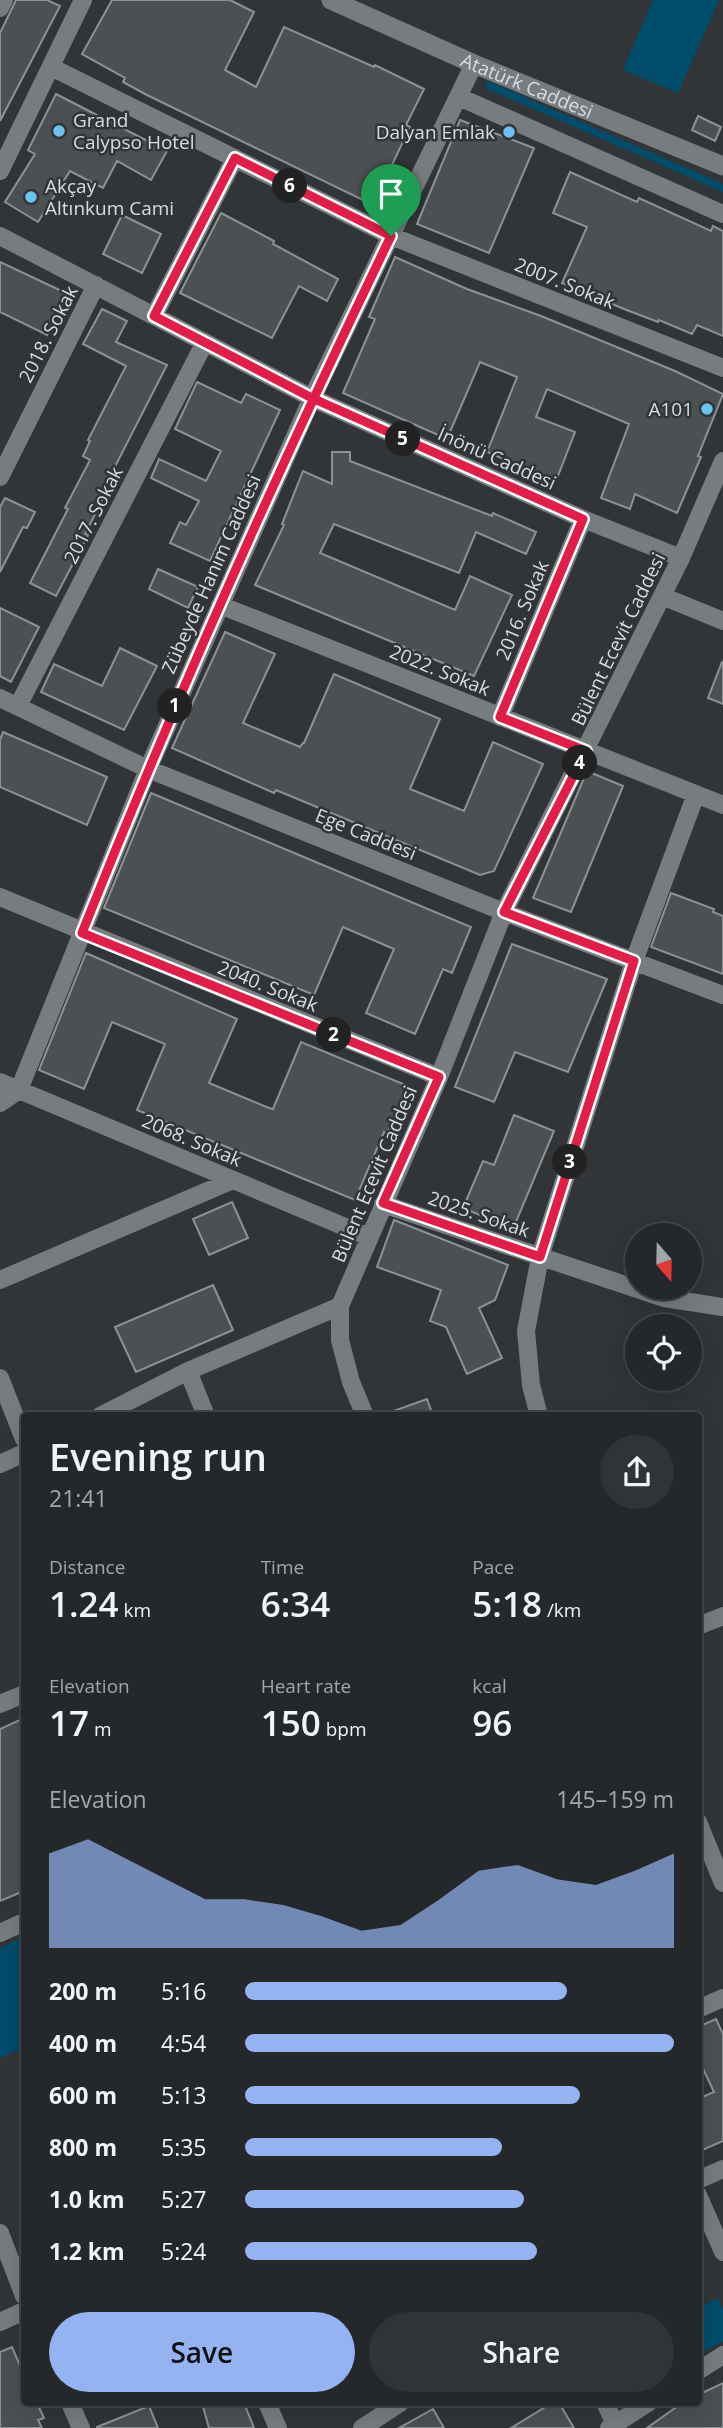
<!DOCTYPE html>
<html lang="en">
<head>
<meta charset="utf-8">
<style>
  :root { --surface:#25282a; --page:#313436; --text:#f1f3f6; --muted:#a3a6a8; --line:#424447; --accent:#95b2f1 }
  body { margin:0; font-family:"Open Sans",sans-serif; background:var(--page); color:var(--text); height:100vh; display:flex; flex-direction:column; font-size:26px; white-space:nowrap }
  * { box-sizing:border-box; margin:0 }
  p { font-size:23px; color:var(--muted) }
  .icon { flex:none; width:38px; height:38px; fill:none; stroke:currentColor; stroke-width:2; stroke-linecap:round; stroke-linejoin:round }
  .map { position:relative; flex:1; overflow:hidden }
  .drawer { position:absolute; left:21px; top:1412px; width:681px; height:994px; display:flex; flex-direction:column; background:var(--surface); border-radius:7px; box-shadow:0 7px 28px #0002,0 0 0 2px var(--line) }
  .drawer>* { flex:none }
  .needle { width:46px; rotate:160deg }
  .buttons { position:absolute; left:625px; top:1223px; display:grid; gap:14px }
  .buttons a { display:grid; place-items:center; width:77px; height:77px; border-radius:50%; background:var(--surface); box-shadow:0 7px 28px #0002,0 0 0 2px var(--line); font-size:35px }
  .pin { position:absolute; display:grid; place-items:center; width:60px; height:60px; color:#fff; margin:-72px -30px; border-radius:50% 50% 50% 0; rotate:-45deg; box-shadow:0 0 7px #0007 }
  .pin .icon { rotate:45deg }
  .km { position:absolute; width:35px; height:35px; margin:-18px; border-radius:50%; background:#222; color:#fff; font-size:19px; line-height:35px; text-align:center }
  .round { display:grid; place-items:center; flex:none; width:74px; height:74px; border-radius:37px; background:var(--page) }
  .overview { display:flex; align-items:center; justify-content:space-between; height:119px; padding:0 28px }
  h1 { font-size:38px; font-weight:600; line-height:52px }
  .stats { display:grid; grid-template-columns:repeat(3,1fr); gap:10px; height:119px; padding:7px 28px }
  .stats div { display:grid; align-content:center }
  .stats b { font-size:35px; font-weight:600 }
  .stats small { font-size:19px; font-weight:400 }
  .stats p { font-size:19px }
  .chart { height:196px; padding:14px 28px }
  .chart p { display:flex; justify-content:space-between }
  .chart svg { width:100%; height:126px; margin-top:7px; fill:var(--accent); opacity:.7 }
  .cta { display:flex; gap:14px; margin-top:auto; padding:14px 28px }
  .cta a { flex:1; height:80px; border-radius:42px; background:var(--accent); color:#111; font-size:28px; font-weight:600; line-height:80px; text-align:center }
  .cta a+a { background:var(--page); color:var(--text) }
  ul { padding:0 28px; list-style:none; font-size:23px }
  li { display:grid; grid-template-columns:112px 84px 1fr; align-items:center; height:52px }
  li i { height:18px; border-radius:9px; background:var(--accent) }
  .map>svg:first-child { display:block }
  .green { fill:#004d6c }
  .building { fill:#4b5052; stroke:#8d9295; stroke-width:2 }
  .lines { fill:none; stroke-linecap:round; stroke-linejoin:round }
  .minor { stroke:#777c7f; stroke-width:18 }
  .secondary { stroke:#777c7f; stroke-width:19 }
  .route-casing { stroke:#fff; stroke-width:14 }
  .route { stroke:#e11d48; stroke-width:9 }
  .poi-dot { fill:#6ac3f1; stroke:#313538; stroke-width:2.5 }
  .labels { text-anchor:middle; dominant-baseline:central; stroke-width:5; stroke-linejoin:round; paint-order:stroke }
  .street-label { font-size:19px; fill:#dadddf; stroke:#313538 }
  .poi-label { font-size:19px; fill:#dadddf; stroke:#313538; text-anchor:start }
</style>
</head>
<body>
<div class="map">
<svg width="723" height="2428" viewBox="0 0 723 2428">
  <rect width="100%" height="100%" fill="#313538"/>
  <!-- green -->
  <path class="green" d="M 653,0 L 719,0 L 678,93 L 623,70 Z
    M 488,81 L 723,184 L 723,192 L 485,88 Z
    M 24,1936 L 24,2048 L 0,2058 L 0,1948 Z
    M 718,2298 L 723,2309 L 723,2342 L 698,2354 L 698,2308 Z"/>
  <!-- building -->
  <path class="building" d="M 16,0 L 47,0 L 60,6 L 0,121 L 0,33 Z
    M 112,0 L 230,0 L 254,12 L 225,70 L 256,87 L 284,27 L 374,67 L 375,65 L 424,89 L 406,125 L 410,127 L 373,205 L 147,95 L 123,82 L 125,78 L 82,54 Z
    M 56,94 L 167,151 L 151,180 L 117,161 L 103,188 L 70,171 L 38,222 L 5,202 L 35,154 L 28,150 Z
    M 698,116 L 721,127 L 715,141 L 692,130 Z
    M 460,120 L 534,148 L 489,253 L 417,224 Z
    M 570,172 L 637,202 L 639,198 L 711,231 L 713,226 L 723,231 L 723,336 L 697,325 L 692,334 L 659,320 L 658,322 L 624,309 L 562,283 L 587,227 L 553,213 Z
    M 221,213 L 274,241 L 273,244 L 338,279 L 327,301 L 299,286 L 272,338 L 180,293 Z
    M 122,215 L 161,234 L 142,273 L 103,254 Z
    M 395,257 L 467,289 L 541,316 L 675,371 L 723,394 L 698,456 L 701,457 L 677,513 L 635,494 L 630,509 L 601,498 L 629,424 L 547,389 L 536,417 L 575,432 L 556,481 L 487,452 L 517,377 L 480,362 L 447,439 L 343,393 L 375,319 L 369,317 Z
    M 0,262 L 68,294 L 47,335 L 0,312 Z
    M 102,309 L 127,321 L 116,342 L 167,365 L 104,488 L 108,489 L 85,534 L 88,535 L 56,596 L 30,583 L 68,509 L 65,508 L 90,460 L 83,456 L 90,441 L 88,440 L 126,366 L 83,344 Z
    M 197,382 L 241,403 L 246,394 L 280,410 L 210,561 L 170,543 L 180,522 L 186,525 L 199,501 L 151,478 L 159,459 L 206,481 L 221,451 L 175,429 Z
    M 332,452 L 350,452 L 350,461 L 492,516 L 493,513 L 536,532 L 526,554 L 476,532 L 459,573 L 334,524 L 320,553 L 455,610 L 470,576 L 512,595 L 474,676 L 255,585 L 284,525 L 282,524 L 303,471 L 332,484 Z
    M 5,498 L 35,512 L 27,528 L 23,527 L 0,572 L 0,507 Z
    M 158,569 L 198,587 L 188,608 L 149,589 Z
    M 0,608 L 39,627 L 11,682 L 0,676 Z
    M 225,632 L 275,654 L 243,723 L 300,747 L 303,743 L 304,743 L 334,674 L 440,719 L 410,789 L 464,811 L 493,742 L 543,764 L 494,871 L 480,875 L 276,790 L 274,793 L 172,748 Z
    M 120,648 L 157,666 L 124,730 L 41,692 L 54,664 L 102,686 Z
    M 722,662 L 723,663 L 723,704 L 708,698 Z
    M 3,732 L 107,777 L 87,825 L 0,787 L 0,740 Z
    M 587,771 L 623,786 L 571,912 L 533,898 Z
    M 151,793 L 471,927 L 452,973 L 443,969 L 415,1034 L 366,1013 L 394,949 L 343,927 L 314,995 L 104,908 Z
    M 671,893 L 714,909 L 713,912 L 723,916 L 723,974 L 651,947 Z
    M 512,944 L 607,979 L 568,1072 L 515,1052 L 494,1102 L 455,1087 Z
    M 86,953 L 237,1019 L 209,1083 L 269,1108 L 273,1109 L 301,1042 L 408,1086 L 387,1134 L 384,1132 L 355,1200 L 137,1110 L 165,1044 L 112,1022 L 84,1089 L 39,1070 Z
    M 514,1115 L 554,1131 L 513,1229 L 463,1208 L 483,1161 L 494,1165 Z
    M 232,1202 L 248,1238 L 209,1255 L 193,1219 Z
    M 394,1220 L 508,1265 L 495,1300 L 479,1308 L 502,1358 L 467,1374 L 446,1327 L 430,1321 L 441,1290 L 377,1267 Z
    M 213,1285 L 233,1330 L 136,1372 L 115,1327 Z
    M 427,1399 L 433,1416 L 386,1416 L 385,1414 Z
    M 24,1718 L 24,1891 L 0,1901 L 0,1729 Z
    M 716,2019 L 723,2034 L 723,2141 L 698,2152 L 698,2099 L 714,2092 L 698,2058 L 698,2027 Z
    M 12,2347 L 24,2375 L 24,2403 L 37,2403 L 44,2418 L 38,2420 L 42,2428 L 0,2428 L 0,2352 Z
    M 723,2383 L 723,2428 L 647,2428 L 682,2403 L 698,2403 L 698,2395 Z
    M 202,2403 L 244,2403 L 254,2428 L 209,2428 Z
    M 552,2403 L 559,2403 L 574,2428 L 511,2428 Z
    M 149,2406 L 158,2428 L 97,2428 L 97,2427 Z
    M 433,2409 L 444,2428 L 399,2428 Z"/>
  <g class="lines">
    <!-- minor -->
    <path class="minor" d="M 0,8 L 4,0
      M 51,67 L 391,236 L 723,368
      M 459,97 L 723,214
      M 0,171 L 83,0
      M 0,236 L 312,398 L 583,519 L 681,558
      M 154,316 L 235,158
      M 0,477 L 96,285
      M 662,596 L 723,621
      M 220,605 L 723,805
      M 0,698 L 148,769 L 504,912 L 723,995
      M 18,706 L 205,342
      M 500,717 L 583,519
      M 0,897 L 439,1077
      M 0,1082 L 369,1237
      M 0,1103 L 19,1090 L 148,769 L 312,398 L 474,64
      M 383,1204 L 664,1298 L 723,1307
      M 0,1280 L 233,1180
      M 188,1371 L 206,1416
      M 0,1378 L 24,1439
      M 100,1416 L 188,1371 L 340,1306
      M 365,1416 L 351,1382 L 340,1340 L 340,1306 L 439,1077 L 504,912 L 681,558 L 723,461
      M 539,1416 L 531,1385 L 526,1331 L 540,1257 L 634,961 L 696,794
      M 0,1464 L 24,1453
      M 698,1626 L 723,1616
      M 0,1704 L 24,1694
      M 698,1822 L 723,1883
      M 0,1933 L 24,1922
      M 698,2009 L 723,1998
      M 698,2180 L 723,2169
      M 698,2195 L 723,2252
      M 0,2233 L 24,2296
      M 0,2322 L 24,2311
      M 698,2371 L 723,2355
      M 70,2403 L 81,2428
      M 267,2403 L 278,2428
      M 605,2403 L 615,2424
      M 362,2428 L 400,2403
      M 609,2428 L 648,2403"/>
    <!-- secondary -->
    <path class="secondary" id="s1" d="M 331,0 L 474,64 L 723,166"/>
  </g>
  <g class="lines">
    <defs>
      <path id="route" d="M 391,236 C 280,465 176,697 82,933 L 439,1077 L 383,1203 L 540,1257 L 634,961 L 504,912 L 586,751 L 500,717 L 583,519 L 312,398 L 154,316 L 235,158 L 391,236"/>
    </defs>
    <!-- route casing -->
    <use href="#route" class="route-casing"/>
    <!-- route -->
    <use href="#route" class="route"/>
  </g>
  <!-- markers -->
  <g class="poi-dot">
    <circle cx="59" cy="131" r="7"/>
    <circle cx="509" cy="132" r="7"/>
    <circle cx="31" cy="197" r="7"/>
    <circle cx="707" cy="409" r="7"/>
  </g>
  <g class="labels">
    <!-- street labels -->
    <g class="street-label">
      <text stroke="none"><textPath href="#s1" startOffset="214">Atatürk Caddesi</textPath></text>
      <text transform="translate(565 283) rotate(22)">2007. Sokak</text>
      <text transform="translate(48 334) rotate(-63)">2018. Sokak</text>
      <text transform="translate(497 458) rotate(24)">İnönü Caddesi</text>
      <text transform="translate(93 515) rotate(-63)">2017. Sokak</text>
      <text transform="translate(211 574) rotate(-66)">Zübeyde Hanım Caddesi</text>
      <text transform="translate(522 610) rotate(-67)">2016. Sokak</text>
      <text transform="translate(618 639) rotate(-64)">Bülent Ecevit Caddesi</text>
      <text transform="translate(440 670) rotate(22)">2022. Sokak</text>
      <text transform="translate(366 834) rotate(22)">Ege Caddesi</text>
      <text transform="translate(268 986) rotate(22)">2040. Sokak</text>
      <text transform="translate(192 1140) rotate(23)">2068. Sokak</text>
      <text transform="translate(374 1174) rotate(-67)">Bülent Ecevit Caddesi</text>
      <text transform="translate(479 1214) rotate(19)">2025. Sokak</text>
    </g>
    <!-- poi labels -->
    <g class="poi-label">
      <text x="73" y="120">Grand<tspan x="73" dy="22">Calypso Hotel</tspan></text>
      <text x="495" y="132" text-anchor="end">Dalyan Emlak</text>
      <text x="45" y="186">Akçay<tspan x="45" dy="22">Altınkum Cami</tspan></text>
      <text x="693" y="409" text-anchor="end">A101</text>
    </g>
  </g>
</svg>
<div class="buttons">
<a><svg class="needle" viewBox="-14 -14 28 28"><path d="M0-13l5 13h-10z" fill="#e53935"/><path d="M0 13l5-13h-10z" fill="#a3a6a8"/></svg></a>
<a><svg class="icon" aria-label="locate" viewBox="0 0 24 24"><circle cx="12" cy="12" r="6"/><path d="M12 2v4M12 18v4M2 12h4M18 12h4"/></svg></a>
</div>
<div class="pin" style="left:391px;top:236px;background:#1e9e55"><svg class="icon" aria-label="arrive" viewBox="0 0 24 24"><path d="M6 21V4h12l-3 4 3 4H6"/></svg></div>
<b class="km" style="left:175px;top:706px">1</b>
<b class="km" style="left:334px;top:1035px">2</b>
<b class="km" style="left:570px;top:1162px">3</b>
<b class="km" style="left:580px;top:763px">4</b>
<b class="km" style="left:403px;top:439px">5</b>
<b class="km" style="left:290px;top:186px">6</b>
<section class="drawer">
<div class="overview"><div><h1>Evening run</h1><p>21:41</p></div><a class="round"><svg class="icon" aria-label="share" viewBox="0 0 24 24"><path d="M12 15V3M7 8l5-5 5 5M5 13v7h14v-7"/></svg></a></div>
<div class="stats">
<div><p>Distance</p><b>1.24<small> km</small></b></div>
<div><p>Time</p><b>6:34</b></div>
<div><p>Pace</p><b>5:18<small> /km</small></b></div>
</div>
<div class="stats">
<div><p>Elevation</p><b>17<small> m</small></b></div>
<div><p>Heart rate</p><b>150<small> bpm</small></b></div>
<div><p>kcal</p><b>96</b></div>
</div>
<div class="chart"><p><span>Elevation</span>145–159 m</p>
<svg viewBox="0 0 160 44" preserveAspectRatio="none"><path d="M0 44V11L10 6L20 13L30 20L40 27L50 27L60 29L70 33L80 38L90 36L100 27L110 17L120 15L130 20L140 22L150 17L160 11V44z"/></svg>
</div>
<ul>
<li><b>200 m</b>5:16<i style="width:75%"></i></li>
<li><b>400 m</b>4:54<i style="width:100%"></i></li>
<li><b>600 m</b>5:13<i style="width:78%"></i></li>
<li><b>800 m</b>5:35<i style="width:60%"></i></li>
<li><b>1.0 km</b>5:27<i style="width:65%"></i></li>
<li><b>1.2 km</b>5:24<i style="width:68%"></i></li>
</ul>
<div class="cta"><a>Save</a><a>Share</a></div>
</section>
</div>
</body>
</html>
